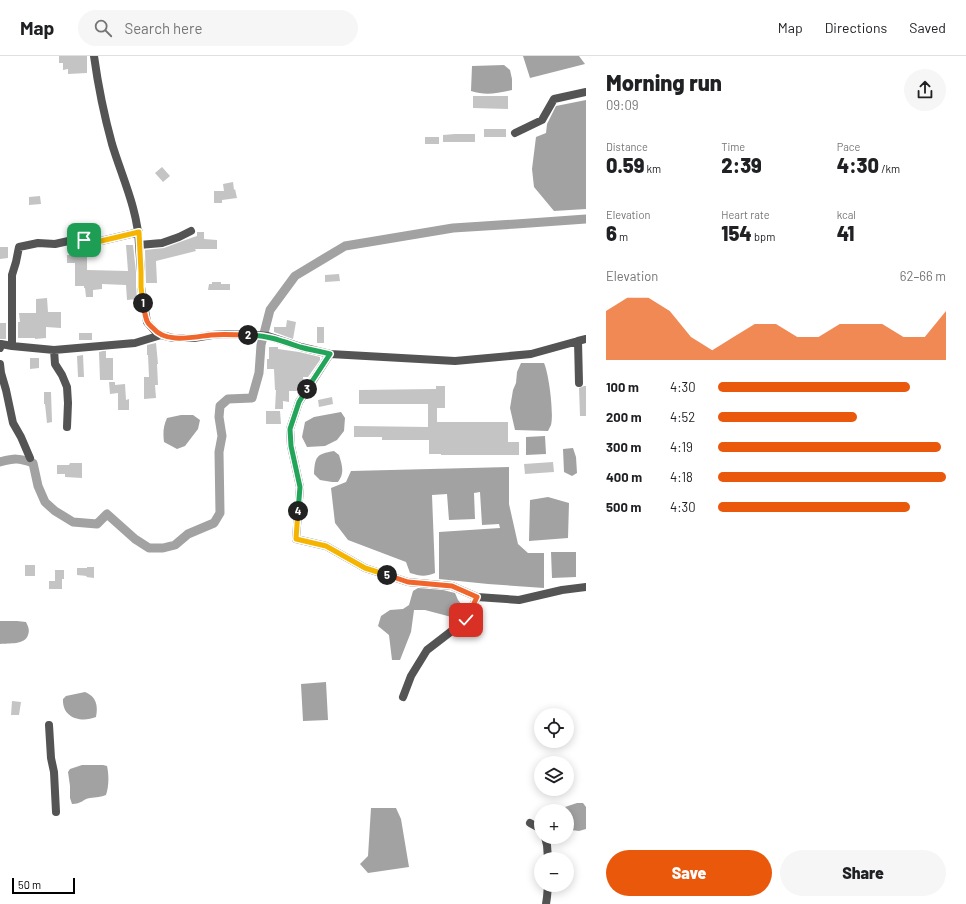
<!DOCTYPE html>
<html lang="en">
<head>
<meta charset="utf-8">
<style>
  :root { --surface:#fff; --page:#f6f6f6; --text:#202124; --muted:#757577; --line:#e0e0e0; --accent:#ea580c }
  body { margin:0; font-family:Barlow,sans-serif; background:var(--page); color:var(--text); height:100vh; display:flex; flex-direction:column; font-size:15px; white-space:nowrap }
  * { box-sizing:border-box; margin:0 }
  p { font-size:13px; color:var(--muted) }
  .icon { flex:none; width:22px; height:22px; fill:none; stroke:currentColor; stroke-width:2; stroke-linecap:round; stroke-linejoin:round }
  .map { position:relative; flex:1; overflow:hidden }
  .drawer { display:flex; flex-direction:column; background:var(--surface); width:380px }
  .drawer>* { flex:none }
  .tools { position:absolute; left:534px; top:652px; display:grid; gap:8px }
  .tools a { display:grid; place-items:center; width:40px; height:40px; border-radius:50%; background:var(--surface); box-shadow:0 2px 10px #0003; font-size:20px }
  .scale { position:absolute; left:12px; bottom:10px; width:63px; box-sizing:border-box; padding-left:4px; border:2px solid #000; border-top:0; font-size:11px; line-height:14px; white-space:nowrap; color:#000; -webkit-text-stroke:3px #fff; paint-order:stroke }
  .pin { position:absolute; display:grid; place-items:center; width:34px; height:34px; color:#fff; margin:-17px; border-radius:8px; box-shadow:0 2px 6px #0006 }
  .km { position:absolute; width:20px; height:20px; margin:-10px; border-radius:50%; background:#222; color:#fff; font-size:11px; line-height:20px; text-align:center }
  .round { display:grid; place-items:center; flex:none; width:42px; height:42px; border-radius:21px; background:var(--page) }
  .summary { display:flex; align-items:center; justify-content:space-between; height:68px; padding:0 20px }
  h1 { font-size:22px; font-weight:800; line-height:30px }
  .stats { display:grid; grid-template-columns:repeat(3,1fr); gap:6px; height:68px; padding:4px 20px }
  .stats div { display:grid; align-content:center }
  .stats b { font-size:20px; font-weight:800 }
  .stats small { font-size:11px; font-weight:400 }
  .stats p { font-size:11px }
  .chart { height:112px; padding:8px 20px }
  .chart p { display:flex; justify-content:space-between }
  .chart svg { width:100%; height:72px; margin-top:4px; fill:var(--accent); opacity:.7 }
  .button { display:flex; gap:8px; margin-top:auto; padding:8px 20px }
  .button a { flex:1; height:46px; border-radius:24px; background:var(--accent); color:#fff; font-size:16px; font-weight:800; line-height:46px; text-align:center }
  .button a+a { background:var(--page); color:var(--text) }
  ul { padding:0 20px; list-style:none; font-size:13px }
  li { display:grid; grid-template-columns:64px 48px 1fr; align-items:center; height:30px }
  li i { height:10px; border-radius:5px; background:var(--accent) }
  header { display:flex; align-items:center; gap:24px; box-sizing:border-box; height:56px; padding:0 20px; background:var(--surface); border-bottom:1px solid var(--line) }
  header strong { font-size:19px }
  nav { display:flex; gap:22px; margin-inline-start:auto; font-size:14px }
  .search { width:280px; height:36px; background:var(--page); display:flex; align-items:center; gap:10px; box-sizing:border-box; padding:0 14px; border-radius:22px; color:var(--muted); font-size:15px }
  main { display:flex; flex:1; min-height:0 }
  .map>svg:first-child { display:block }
  .water { fill:#a2a2a2 }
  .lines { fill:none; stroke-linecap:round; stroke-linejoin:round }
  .canal { stroke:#a2a2a2; stroke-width:9 }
  .building { fill:#c4c4c4 }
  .street { stroke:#545454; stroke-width:8 }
  .split-1-casing { stroke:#fff; stroke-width:8 }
  .split-2-casing { stroke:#fff; stroke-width:8 }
  .split-3-casing { stroke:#fff; stroke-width:8 }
  .split-4-casing { stroke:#fff; stroke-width:8 }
  .split-5-casing { stroke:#fff; stroke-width:8 }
  .split-6-casing { stroke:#fff; stroke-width:8 }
  .split-1 { stroke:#f5b400; stroke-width:5 }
  .split-2 { stroke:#f0652b; stroke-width:5 }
  .split-3 { stroke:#22a559; stroke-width:5 }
  .split-4 { stroke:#22a559; stroke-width:5 }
  .split-5 { stroke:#f5b400; stroke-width:5 }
  .split-6 { stroke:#f0652b; stroke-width:5 }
</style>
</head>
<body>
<header>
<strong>Map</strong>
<div class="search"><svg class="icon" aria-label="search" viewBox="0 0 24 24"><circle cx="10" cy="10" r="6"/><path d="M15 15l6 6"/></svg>Search here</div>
<nav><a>Map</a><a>Directions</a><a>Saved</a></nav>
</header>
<main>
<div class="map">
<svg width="586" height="848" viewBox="0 0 586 848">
  <rect width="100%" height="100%" fill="#fff"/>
  <!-- water -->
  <path class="water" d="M 523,0 L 579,0 L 585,8 L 530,22 Z
    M 504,9 L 510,14 L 512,23 L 512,34 C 496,37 487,40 471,35 L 472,10 Z
    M 586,44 L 586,153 L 554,155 L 534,131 L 532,113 L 536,81 L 546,77 L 547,68 L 556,50 Z
    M 521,307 L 544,307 C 549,318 554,358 551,369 C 550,371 549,373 548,375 L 515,374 L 510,352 L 513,334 L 516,327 L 517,316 Z
    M 341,356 L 345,362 L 344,375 L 337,384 L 325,390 L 307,391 L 302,381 L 305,366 L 314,361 Z
    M 181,359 L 193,359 L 200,364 L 198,373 L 185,390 L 177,393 L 164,386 C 163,377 163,371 167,362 Z
    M 545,380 L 546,398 L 526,399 L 526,381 Z
    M 573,392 L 576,401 L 577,417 L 572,420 L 564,416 L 563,393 Z
    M 334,395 L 339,399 C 342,409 345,417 338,426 L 332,426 L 320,424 L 314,418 C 315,401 316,398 334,395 Z
    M 509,411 L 509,448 L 518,488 L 528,497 L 544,497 L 544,532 L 488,528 L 439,523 L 439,476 L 500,472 L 499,468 L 482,469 L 480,436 L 474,437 L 475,463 L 449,464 L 447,438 L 432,439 L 435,517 C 425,521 420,520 410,517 L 406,506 L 348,484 L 335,467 L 331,432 L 346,426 L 351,415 Z
    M 548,441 L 569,447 L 568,482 L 529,485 L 530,444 Z
    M 551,496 L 576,496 L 576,521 L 552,522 Z
    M 418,532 L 443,534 L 455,537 L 458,544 L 462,549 L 459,563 L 425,554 L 414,554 L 411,576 L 400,604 L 392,604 L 389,579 L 378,570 L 381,560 L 390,554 L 403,553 L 409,549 L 413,535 Z
    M 0,565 L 17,565 L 26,566 C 28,570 30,574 28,579 C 25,589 9,587 0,588 Z
    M 326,626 L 328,664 L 303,665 L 301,628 Z
    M 85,636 C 97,641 98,650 96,661 C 81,667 62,662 63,643 L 66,640 Z
    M 82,709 L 103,709 L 107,710 C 109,719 109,730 106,739 C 101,741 96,741 90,742 C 83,743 82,748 72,748 L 70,742 L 70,730 L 68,716 L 70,713 Z
    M 577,747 L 583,747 L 586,751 L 586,773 L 579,775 L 571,774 L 567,769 L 567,755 L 565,755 L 565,751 Z
    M 371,752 L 396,752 L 401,763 L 409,811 L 368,817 L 360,808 L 368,800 Z"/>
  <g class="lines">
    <!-- canal -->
    <path class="canal" d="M 0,406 C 15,402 18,402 33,407 L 38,430 L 45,446 L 55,455 L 73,466 L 97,468 L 107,458 L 135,483 L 149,492 L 163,492 L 175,489 L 188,478 L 214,467 L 220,457 L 219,396 L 222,380 L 219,361 L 220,350 L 228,343 L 252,342 L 259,317 L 261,289 L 270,254 L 295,220 L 345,190 L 453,172 L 516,168 L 586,163"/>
  </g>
  <!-- building -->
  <path class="building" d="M 59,0 L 87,0 L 87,17 L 68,18 L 68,13 L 63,14 L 63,7 L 59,7 Z
    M 473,40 L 508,40 L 508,53 L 473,52 Z
    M 484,73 L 506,73 L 506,81 L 484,81 Z
    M 455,78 L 475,78 L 475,86 L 443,86 L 443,79 Z
    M 425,81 L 439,81 L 439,88 L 425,88 Z
    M 162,111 L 170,120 L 163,126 L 155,117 Z
    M 233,126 L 234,134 L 235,133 L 237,142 L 222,144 L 222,147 L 214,147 L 214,135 L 224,135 L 223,128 Z
    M 40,140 L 41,148 L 29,149 L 29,141 Z
    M 197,176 L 204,176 L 204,183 L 217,184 L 217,193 L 195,193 L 196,195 L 156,205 L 157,227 L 146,227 L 145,194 L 164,192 L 188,183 L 197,180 Z
    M 126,189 L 133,189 L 136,216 L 136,231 L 137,243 L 127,244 L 126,229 L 102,228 L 102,233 L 93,234 L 93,241 L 86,241 L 85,232 L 84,232 L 84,230 L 75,230 L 75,207 L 67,207 L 67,199 L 87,199 L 87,214 L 128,215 Z
    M 0,191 L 8,191 L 8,202 L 0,203 Z
    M 339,218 L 340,225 L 325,226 L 325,219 Z
    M 212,226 L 221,226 L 221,228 L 230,228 L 230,234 L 208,234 L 209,228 L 212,228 Z
    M 47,242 L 48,256 L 61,256 L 61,272 L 46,271 L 46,282 L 35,283 L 35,282 L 18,282 L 18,266 L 20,266 L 19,257 L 36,257 L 36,243 Z
    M 287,264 L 296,266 L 293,283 L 274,276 L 274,271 L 286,271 Z
    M 0,267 L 6,267 L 6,283 L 0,283 Z
    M 317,271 L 324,271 L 324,287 L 317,287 Z
    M 79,277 L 92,277 L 92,284 L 79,284 Z
    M 156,287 L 158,308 L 157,308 L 158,329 L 155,329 L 156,342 L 144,343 L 144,321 L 149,321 L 148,299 L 147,299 L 147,289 Z
    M 269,291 L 278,291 L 278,293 L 299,296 L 320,301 L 320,304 L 308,321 L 303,321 L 304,329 L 300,335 L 289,335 L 289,346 L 283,345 L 283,353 L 275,353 L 276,334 L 275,334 L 274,313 L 267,313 L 267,303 L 269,303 Z
    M 103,295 L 106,295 L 106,302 L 113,302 L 113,324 L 100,324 L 99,296 Z
    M 83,299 L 84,321 L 78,321 L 77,300 Z
    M 30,302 L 39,302 L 39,312 L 30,313 Z
    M 109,326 L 115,326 L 115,329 L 125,328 L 126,344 L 129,343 L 129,354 L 118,354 L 118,337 L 110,338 Z
    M 436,330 L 445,330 L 445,352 L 437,352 L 437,366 L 508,366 L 508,386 L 519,386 L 519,399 L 441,399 L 441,398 L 429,398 L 429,384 L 382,384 L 382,381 L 354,381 L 354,370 L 428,371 L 428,348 L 359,348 L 359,334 L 436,333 Z
    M 584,330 L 586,330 L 586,360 L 580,360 L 579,332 Z
    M 44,336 L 51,336 L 52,366 L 47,367 L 45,348 L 44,348 Z
    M 332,341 L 333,348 L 319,351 L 318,344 Z
    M 266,355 L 280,355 L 281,368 L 266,368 Z
    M 553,406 L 554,416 L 525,418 L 524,408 Z
    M 70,407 L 82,407 L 82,422 L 65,421 L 65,418 L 57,418 L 57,409 L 69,409 Z
    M 25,509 L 35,509 L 35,520 L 25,520 Z
    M 87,511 L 94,511 L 94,522 L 86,521 L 87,520 L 77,519 L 77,512 L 87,512 Z
    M 55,514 L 64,514 L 64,523 L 62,523 L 62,533 L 49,533 L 49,525 L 55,525 Z
    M 12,645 L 21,646 L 19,659 L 11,659 Z"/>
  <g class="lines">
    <!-- street -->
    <path class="street" d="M 94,0 C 98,29 104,59 112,88 C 122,121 138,154 139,189
      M 515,77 L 542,64 L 554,43 L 586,36
      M 191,175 L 179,181 L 162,187 L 139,189 L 141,216 L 141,231 L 147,266 L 156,276 L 161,279 L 173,282 L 194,282 L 212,279 L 225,278 L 258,279 L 268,280 L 301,291 L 330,298 L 455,305 L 531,298 L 578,285 L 586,283
      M 578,285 L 579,327
      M 12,290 L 54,294 L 135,287 L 161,279
      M 0,292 L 1,288 L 12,290 L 12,219 L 16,206 L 19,191 L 38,187 L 55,188 L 73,184 L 101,185 L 139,176
      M 54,294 L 55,308 L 62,319 L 67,331 L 68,347 L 67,371
      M 330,298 L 299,346 L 290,373 L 291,390 L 300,431 L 296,483 L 326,490 L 365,512 L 408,526 L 452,530 L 477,541 L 466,564 L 427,594 L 411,620 L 403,641
      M 0,308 L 1,317 L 6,334 L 13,367 L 21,381 L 30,402
      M 477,541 L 519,544 L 562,534 L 586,531
      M 49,669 L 51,702 L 54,716 L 56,756
      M 530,767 L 541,773
      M 545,781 L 547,789 L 548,803
      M 546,848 L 547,841 L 548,829"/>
  </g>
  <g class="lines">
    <defs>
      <path id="split-1" d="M 84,184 L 101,185 L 139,176 L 141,216 L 141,231 L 143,247"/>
      <path id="split-2" d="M 143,247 C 144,253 145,260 147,265 C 148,268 151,270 153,272 C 166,288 193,281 211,279 C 223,278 236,279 248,279"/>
      <path id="split-3" d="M 248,279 C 267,279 282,285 300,291 C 310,294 320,295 330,298 L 307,333"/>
      <path id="split-4" d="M 298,455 L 300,431 L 291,390 L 290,373 L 299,346 L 307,333"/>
      <path id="split-5" d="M 298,455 L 296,483 L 326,490 L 365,512 L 387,519"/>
      <path id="split-6" d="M 387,519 L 408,526 L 452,530 L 477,541 L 466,564"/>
    </defs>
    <!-- split-1 casing -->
    <use href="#split-1" class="split-1-casing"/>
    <!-- split-2 casing -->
    <use href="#split-2" class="split-2-casing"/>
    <!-- split-3 casing -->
    <use href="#split-3" class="split-3-casing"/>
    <!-- split-4 casing -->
    <use href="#split-4" class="split-4-casing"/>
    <!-- split-5 casing -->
    <use href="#split-5" class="split-5-casing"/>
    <!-- split-6 casing -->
    <use href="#split-6" class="split-6-casing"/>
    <!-- split-1 -->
    <use href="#split-1" class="split-1"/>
    <!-- split-2 -->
    <use href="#split-2" class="split-2"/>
    <!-- split-3 -->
    <use href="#split-3" class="split-3"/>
    <!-- split-4 -->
    <use href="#split-4" class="split-4"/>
    <!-- split-5 -->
    <use href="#split-5" class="split-5"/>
    <!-- split-6 -->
    <use href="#split-6" class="split-6"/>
  </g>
</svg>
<div class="tools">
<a><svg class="icon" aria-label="locate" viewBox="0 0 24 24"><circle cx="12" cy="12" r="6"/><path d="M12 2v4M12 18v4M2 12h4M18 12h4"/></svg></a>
<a><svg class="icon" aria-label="layers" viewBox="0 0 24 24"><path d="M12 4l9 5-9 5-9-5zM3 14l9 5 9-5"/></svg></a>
<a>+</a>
<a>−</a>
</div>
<div class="scale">50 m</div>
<div class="pin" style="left:84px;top:184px;background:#1e9e55"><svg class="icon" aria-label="arrive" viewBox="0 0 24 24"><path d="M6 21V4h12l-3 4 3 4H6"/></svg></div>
<div class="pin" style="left:466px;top:564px;background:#d93025"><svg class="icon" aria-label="check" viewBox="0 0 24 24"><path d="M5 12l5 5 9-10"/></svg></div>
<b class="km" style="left:143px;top:247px">1</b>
<b class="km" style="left:248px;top:279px">2</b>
<b class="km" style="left:307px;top:333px">3</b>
<b class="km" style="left:298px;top:455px">4</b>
<b class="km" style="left:387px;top:519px">5</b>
</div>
<section class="drawer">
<div class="summary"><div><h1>Morning run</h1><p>09:09</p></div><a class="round"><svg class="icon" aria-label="share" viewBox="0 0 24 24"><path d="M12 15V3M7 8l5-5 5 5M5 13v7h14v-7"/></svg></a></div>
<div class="stats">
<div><p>Distance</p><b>0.59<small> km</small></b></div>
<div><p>Time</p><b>2:39</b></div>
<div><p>Pace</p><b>4:30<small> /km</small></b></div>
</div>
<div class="stats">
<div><p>Elevation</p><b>6<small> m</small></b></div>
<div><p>Heart rate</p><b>154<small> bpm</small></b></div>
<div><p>kcal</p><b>41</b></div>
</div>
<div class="chart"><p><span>Elevation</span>62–66 m</p>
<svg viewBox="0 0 160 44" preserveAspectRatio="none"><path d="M0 44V14L10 6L20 6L30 14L40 30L50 38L60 30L70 22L80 22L90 30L100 30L110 22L120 22L130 22L140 30L150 30L160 14V44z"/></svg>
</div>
<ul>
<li><b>100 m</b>4:30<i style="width:84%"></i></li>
<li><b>200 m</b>4:52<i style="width:61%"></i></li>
<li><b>300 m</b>4:19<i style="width:98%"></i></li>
<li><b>400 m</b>4:18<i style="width:100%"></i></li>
<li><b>500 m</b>4:30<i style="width:84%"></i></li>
</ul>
<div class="button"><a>Save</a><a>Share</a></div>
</section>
</main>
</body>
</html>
